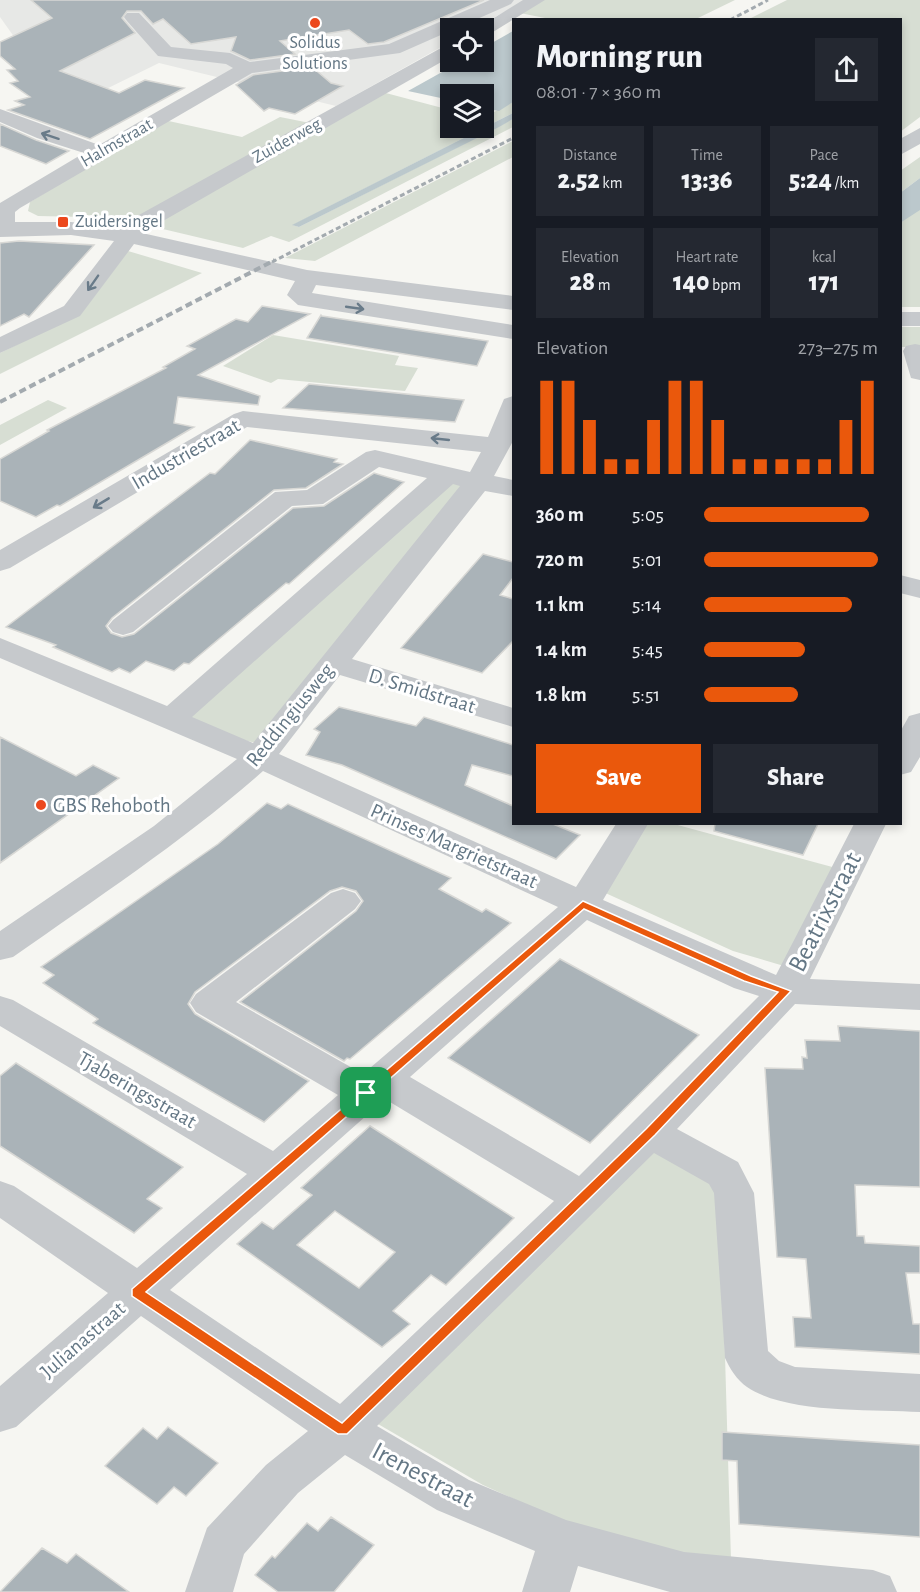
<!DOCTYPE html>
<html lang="en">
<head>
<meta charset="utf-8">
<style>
  :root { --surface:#171b24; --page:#242831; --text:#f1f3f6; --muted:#9ea1a6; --accent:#ea580c }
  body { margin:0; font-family:"Alegreya Sans",sans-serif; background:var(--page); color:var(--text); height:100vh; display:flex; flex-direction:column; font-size:22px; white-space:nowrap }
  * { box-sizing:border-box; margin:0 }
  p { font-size:20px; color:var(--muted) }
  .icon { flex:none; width:33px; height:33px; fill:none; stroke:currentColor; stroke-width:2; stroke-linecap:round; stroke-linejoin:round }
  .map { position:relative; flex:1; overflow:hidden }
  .side { position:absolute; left:512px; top:18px; width:390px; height:807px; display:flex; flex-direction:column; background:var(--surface); border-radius:0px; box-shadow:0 3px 9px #0003 }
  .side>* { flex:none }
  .buttons { position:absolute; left:440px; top:18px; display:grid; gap:12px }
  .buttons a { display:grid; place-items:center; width:54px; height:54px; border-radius:0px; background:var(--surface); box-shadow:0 3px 9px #0003; font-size:30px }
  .pin { position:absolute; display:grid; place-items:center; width:51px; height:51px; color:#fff; margin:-26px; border-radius:12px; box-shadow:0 3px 9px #0006 }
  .round { display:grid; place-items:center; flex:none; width:63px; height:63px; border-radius:0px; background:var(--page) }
  .summary { display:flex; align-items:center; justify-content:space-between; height:102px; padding:0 24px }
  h1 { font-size:33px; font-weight:800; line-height:45px }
  .figures { display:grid; grid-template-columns:repeat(3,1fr); gap:9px; height:102px; padding:6px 24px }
  .figures div { display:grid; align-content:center; border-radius:0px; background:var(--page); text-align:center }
  .figures b { font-size:26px; font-weight:800 }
  .figures small { font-size:16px; font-weight:400 }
  .figures p { font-size:16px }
  .chart { height:168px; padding:12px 24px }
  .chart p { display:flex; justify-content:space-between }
  .chart svg { width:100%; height:108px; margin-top:6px; stroke:var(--accent); stroke-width:6 }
  .cta { display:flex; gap:12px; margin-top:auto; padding:12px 24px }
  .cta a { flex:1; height:69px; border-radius:0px; background:var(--accent); color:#fff; font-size:24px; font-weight:800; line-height:69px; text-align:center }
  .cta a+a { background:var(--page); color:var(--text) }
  ul { padding:0 24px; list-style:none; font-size:20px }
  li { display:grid; grid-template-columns:96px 72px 1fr; align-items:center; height:45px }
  li i { height:15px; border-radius:8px; background:var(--accent) }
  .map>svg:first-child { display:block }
  .built { fill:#e7e8e6 }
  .green { fill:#d7ded3 }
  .water { fill:#bbc8cc }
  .building { fill:#aab3b8; stroke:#d8d8d5; stroke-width:1.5; fill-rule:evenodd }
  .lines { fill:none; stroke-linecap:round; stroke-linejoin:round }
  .minor { fill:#c6c9cc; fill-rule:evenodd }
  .rail-far1 { stroke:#a3aaaf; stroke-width:3; stroke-dasharray:5 3; stroke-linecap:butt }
  .rail { stroke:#a3aaaf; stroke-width:4; stroke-dasharray:7 4; stroke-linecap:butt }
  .oneway { stroke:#697b89 }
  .route { fill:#ea580c; stroke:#fff; stroke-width:1.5; fill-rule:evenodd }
  .poi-dot { fill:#ec481d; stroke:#fff; stroke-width:2 }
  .labels { text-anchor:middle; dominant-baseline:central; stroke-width:6; stroke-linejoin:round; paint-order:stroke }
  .far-poi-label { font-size:18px; fill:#647785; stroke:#fff }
  .far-street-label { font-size:18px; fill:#647785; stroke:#fff }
  .street-label { font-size:21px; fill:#647785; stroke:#fff }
  .poi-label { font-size:21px; fill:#647785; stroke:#fff; text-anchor:start }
  .near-street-label { font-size:26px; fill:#647785; stroke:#fff }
</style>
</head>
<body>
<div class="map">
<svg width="920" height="1592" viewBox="0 0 920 1592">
  <rect width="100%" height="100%" fill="#f6f6f2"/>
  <!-- built -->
  <path class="built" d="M 0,0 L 526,0 L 475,28 L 450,28 L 450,42 L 336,106 L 159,63 L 98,93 L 39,72 L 0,17 Z"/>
  <!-- green -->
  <path class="green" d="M 542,0 L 735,0 L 696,19 L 555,20 L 520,13 Z
    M 787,0 L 920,0 L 920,117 L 900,132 L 900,20 L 749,19 Z
    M 382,92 L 450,110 L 450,128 L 483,128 L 483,118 L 513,102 L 513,113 L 293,225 L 299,227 L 513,119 L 513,127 L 289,242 L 271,236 L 243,248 L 146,225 Z
    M 280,117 L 310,123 L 132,224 L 85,217 L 38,216 L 28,211 L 30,202 L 164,120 L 242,137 Z
    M 513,141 L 513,157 L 315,261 L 285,258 Z
    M 920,157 L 920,178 L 900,193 L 900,171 Z
    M 917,210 L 920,210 L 920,307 L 900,307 L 900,223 Z
    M 128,251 L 202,273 L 0,374 L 0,353 L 80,313 Z
    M 900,327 L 920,327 L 920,347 L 900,347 Z
    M 273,335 L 399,356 L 395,365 L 418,368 L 405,391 L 278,379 L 271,383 L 223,366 Z
    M 48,400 L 67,408 L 0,445 L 0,425 Z
    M 448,482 L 467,487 L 256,743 L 239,739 L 182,716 Z
    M 643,824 L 674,824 L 836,868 L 784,966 L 733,951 L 601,891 Z
    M 652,1146 L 720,1185 L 731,1560 L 659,1552 L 571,1525 L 483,1485 L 378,1424 Z"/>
  <!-- water -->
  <path class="water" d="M 513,31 L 513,102 L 499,111 L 483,108 L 483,94 L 450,94 L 450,100 L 408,91 L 460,62 L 483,62 L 483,48 Z
    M 513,113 L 513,119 L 499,127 L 299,227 L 292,225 Z
    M 920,178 L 920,210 L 900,223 L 900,193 Z"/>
  <!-- building -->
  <path class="building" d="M 31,0 L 484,0 L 384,42 L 368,44 L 349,30 L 280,41 L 295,54 L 250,60 L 231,51 L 236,37 L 191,44 L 163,19 L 153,24 L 141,11 L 127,11 L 122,18 L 135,33 L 60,71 L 119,93 L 145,80 L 184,88 L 90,139 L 8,110 L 24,105 L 15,101 L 30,97 L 10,83 L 18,81 L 7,70 L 15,69 L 0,56 L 0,42 L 52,18 Z
    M 312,67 L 331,83 L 343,86 L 295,114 L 269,108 L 264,111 L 236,85 L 253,75 Z
    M 0,124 L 36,140 L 69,151 L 46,164 L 0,146 Z
    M 19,241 L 94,245 L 29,317 L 24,314 L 0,326 L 0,243 Z
    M 262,306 L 310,314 L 198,375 L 260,396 L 258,405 L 178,397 L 174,423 L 194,427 L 60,506 L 57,505 L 36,517 L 0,501 L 0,459 L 49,431 L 47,430 L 166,368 L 163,367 L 195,349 L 187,346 L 236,319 L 248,322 Z
    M 321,315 L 322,316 L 488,341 L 477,366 L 307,338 Z
    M 309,384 L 464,400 L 455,422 L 283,408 Z
    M 250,440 L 337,459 L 334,462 L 343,464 L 306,488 L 274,490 L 112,618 L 106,626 L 111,633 L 122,637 L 134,634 L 293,508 L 324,506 L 374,473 L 404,482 L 289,584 L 286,583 L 189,664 L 184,663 L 174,671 L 146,661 L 130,673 L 119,668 L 112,672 L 53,647 L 56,645 L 6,627 L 210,473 L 215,474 Z
    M 483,554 L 513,562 L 513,578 L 500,595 L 513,599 L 513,641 L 482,673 L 401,648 Z
    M 339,707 L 416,726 L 424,717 L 513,745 L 513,776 L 472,765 L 465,785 L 513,806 L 513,824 L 553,824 L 580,835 L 556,859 L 342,765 L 306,755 L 320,732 L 314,729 Z
    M 0,737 L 76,776 L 93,765 L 119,778 L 0,863 Z
    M 267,803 L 281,809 L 288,804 L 451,878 L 439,889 L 482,912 L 486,909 L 511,923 L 350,1059 L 347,1058 L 344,1061 L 240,1002 L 356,911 L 363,901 L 356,891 L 342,887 L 330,891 L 195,992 L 188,1004 L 195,1014 L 309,1081 L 264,1122 L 93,1023 L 98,1019 L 43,983 L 54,975 L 41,967 L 218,844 Z
    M 715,824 L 818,824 L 803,855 L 714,831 Z
    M 560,959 L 699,1035 L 590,1143 L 448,1058 Z
    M 838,1026 L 920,1031 L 920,1187 L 855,1185 L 857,1236 L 864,1236 L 865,1243 L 920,1246 L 920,1273 L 906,1273 L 913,1324 L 920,1324 L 920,1354 L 795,1347 L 793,1317 L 811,1318 L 806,1259 L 777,1257 L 765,1068 L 803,1069 L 802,1057 L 807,1058 L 805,1040 L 840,1041 Z
    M 16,1063 L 183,1167 L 147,1199 L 162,1208 L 134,1233 L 0,1146 L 0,1076 Z
    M 370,1126 L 514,1218 L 446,1285 L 431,1275 L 393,1311 L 410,1324 L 382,1347 L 237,1244 L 262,1222 L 273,1229 L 312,1195 L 301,1188 ZM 335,1211 L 395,1252 L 359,1288 L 297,1245 Z
    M 168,1427 L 218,1463 L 186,1496 L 174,1487 L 157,1504 L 105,1466 L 143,1428 L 157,1439 Z
    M 722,1432 L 920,1445 L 920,1537 L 739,1524 L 737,1461 L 722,1460 Z
    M 331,1517 L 374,1545 L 334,1592 L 278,1592 L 255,1575 L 272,1556 L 275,1558 L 307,1523 L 318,1531 Z
    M 42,1548 L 67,1563 L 76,1554 L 129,1592 L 0,1592 Z"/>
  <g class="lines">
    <!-- minor -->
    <path class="minor" d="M 490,0 L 514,0 L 511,4 L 400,53 L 252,73 L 20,208 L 15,212 L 15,222 L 71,222 L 122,229 L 128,221 L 450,43 L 450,57 L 142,233 L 307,270 L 513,296 L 513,310 L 316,285 L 312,293 L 513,325 L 513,339 L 298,305 L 287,295 L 295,281 L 134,244 L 80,316 L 0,353 L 0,337 L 64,306 L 114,241 L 71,235 L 0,237 L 0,203 L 84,153 L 37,138 L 0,122 L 0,109 L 99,145 L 233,68 L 226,64 L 158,56 L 127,21 L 124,17 L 127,13 L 139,13 L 171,47 L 230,53 L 250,62 L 389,44 Z
      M 523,0 L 545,0 L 493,32 L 483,32 L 483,28 L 478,28 Z
      M 920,128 L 920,144 L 900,155 L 900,139 Z
      M 900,312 L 920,312 L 920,326 L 900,326 Z
      M 915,344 L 920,345 L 920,380 L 911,378 L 903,351 L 906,346 Z
      M 513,396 L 513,441 L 494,476 L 513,480 L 513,496 L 485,491 L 352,659 L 513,708 L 513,727 L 340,675 L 279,754 L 576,887 L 616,824 L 648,824 L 603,900 L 776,975 L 854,824 L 886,824 L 810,979 L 920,984 L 920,1010 L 795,1004 L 677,1129 L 738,1162 L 754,1193 L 768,1351 L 779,1361 L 795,1367 L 920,1374 L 920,1412 C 872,1409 787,1414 747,1387 C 737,1380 730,1369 725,1358 L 714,1193 L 709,1184 L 654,1153 L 377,1426 L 469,1480 L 566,1520 L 684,1552 L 873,1570 L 890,1576 L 897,1592 L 670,1592 L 578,1566 L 570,1592 L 522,1592 L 535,1551 L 437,1510 L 345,1455 L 298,1493 L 244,1554 L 233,1592 L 185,1592 L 207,1528 L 266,1465 L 308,1431 L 141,1316 L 16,1427 L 0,1432 L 0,1386 L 108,1293 L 0,1218 L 0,1181 L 14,1186 L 137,1268 L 247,1174 L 0,1026 L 0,996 L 13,1000 L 273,1151 L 338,1095 L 196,1012 L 190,1003 L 196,994 L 331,893 L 343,889 L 355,893 L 361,901 L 355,909 L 236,1002 L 363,1074 L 558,907 L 263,771 C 185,840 98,897 13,957 L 0,960 L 0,931 L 154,826 L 237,759 L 0,658 L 0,638 L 167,706 L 427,478 L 379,467 L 323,504 L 292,506 L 133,632 L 123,635 L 113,632 L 108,626 L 113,620 L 275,492 L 307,490 L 366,452 L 375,450 L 470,472 L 481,452 L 247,427 L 10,568 L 0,571 L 0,550 L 234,414 L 243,411 L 488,437 L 504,399 ZM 453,484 L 460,486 L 253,743 L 192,717 ZM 587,920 L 734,988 L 759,996 L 579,1176 L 410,1077 ZM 385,1099 L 554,1201 L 340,1404 L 170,1290 Z
      M 900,575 L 920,580 L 920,598 L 900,593 Z
      M 920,713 L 920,757 L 911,772 L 900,775 L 900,732 L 909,716 Z"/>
    <!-- rail-far1 -->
    <path class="rail-far1" d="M 730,20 L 768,0
      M 272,262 L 513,138"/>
    <!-- rail -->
    <path class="rail" d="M 0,402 L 275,260"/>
  </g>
  <!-- one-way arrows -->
  <defs><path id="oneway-shaft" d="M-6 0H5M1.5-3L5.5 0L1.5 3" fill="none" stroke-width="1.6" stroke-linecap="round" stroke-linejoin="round" transform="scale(1.5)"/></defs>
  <g class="oneway">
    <use href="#oneway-shaft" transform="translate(50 136) rotate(-162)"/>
    <use href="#oneway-shaft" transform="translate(93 283) rotate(125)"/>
    <use href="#oneway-shaft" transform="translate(355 308) rotate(8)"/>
    <use href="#oneway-shaft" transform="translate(440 439) rotate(-174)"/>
    <use href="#oneway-shaft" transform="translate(101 503) rotate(149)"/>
  </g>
  <!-- route -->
  <path class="route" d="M 583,901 L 751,976 L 791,991 L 655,1135 L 347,1434 L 338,1434 L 132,1296 L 132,1289 ZM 584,909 L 744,981 L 778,992 L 646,1129 L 342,1423 L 146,1292 Z"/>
  <!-- markers -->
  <g class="poi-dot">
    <circle cx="315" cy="23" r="6"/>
    <rect x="57" y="216" width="12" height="12" rx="3"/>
    <circle cx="41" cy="805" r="6"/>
  </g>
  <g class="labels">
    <!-- far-poi labels -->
    <g class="far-poi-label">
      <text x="315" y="43">Solidus<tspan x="315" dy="21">Solutions</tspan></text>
      <text x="75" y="222" text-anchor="start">Zuidersingel</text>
    </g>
    <!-- far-street labels -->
    <g class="far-street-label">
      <text transform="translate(287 141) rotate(-29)">Zuiderweg</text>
      <text transform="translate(117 143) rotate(-30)">Halmstraat</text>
    </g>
    <!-- street labels -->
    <g class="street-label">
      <text transform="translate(186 454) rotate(-30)">Industriestraat</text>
      <text transform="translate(422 691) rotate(17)">D. Smidstraat</text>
      <text transform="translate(290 715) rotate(-51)">Reddingiusweg</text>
      <text transform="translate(454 846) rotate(24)">Prinses Margrietstraat</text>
      <text transform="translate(137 1090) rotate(30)">Tjaberingsstraat</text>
      <text transform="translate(83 1340) rotate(-41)">Julianastraat</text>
    </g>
    <!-- poi labels -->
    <g class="poi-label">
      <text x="53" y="805">GBS Rehoboth</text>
    </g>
    <!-- near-street labels -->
    <g class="near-street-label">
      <text transform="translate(825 912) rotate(-63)">Beatrixstraat</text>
      <text transform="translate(423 1475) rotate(28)">Irenestraat</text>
    </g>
  </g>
</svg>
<div class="buttons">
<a><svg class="icon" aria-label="locate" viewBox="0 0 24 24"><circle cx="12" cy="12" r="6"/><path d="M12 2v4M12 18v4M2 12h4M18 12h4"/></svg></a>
<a><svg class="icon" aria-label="layers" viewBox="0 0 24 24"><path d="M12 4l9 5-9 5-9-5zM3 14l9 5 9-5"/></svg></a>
</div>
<div class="pin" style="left:366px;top:1093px;background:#1e9e55"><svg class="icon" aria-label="arrive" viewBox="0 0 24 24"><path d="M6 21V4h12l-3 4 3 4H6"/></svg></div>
<section class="side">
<div class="summary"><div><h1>Morning run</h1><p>08:01 · 7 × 360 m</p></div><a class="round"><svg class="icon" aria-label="share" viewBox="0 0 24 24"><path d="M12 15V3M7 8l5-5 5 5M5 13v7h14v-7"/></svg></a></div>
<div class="figures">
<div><p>Distance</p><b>2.52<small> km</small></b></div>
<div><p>Time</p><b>13:36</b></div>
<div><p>Pace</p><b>5:24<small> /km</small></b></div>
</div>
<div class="figures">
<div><p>Elevation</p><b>28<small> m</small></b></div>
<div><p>Heart rate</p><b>140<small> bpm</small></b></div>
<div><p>kcal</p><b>171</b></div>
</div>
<div class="chart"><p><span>Elevation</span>273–275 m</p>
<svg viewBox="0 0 160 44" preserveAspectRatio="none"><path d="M5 44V6M15 44V6M25 44V22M35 44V38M45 44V38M55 44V22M65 44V6M75 44V6M85 44V22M95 44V38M105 44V38M115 44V38M125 44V38M135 44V38M145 44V22M155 44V6"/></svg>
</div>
<ul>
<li><b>360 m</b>5:05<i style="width:95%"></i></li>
<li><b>720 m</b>5:01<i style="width:100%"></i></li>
<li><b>1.1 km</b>5:14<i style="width:85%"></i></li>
<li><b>1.4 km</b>5:45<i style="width:58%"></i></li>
<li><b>1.8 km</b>5:51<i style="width:54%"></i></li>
</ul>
<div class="cta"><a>Save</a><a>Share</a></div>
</section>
</div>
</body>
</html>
